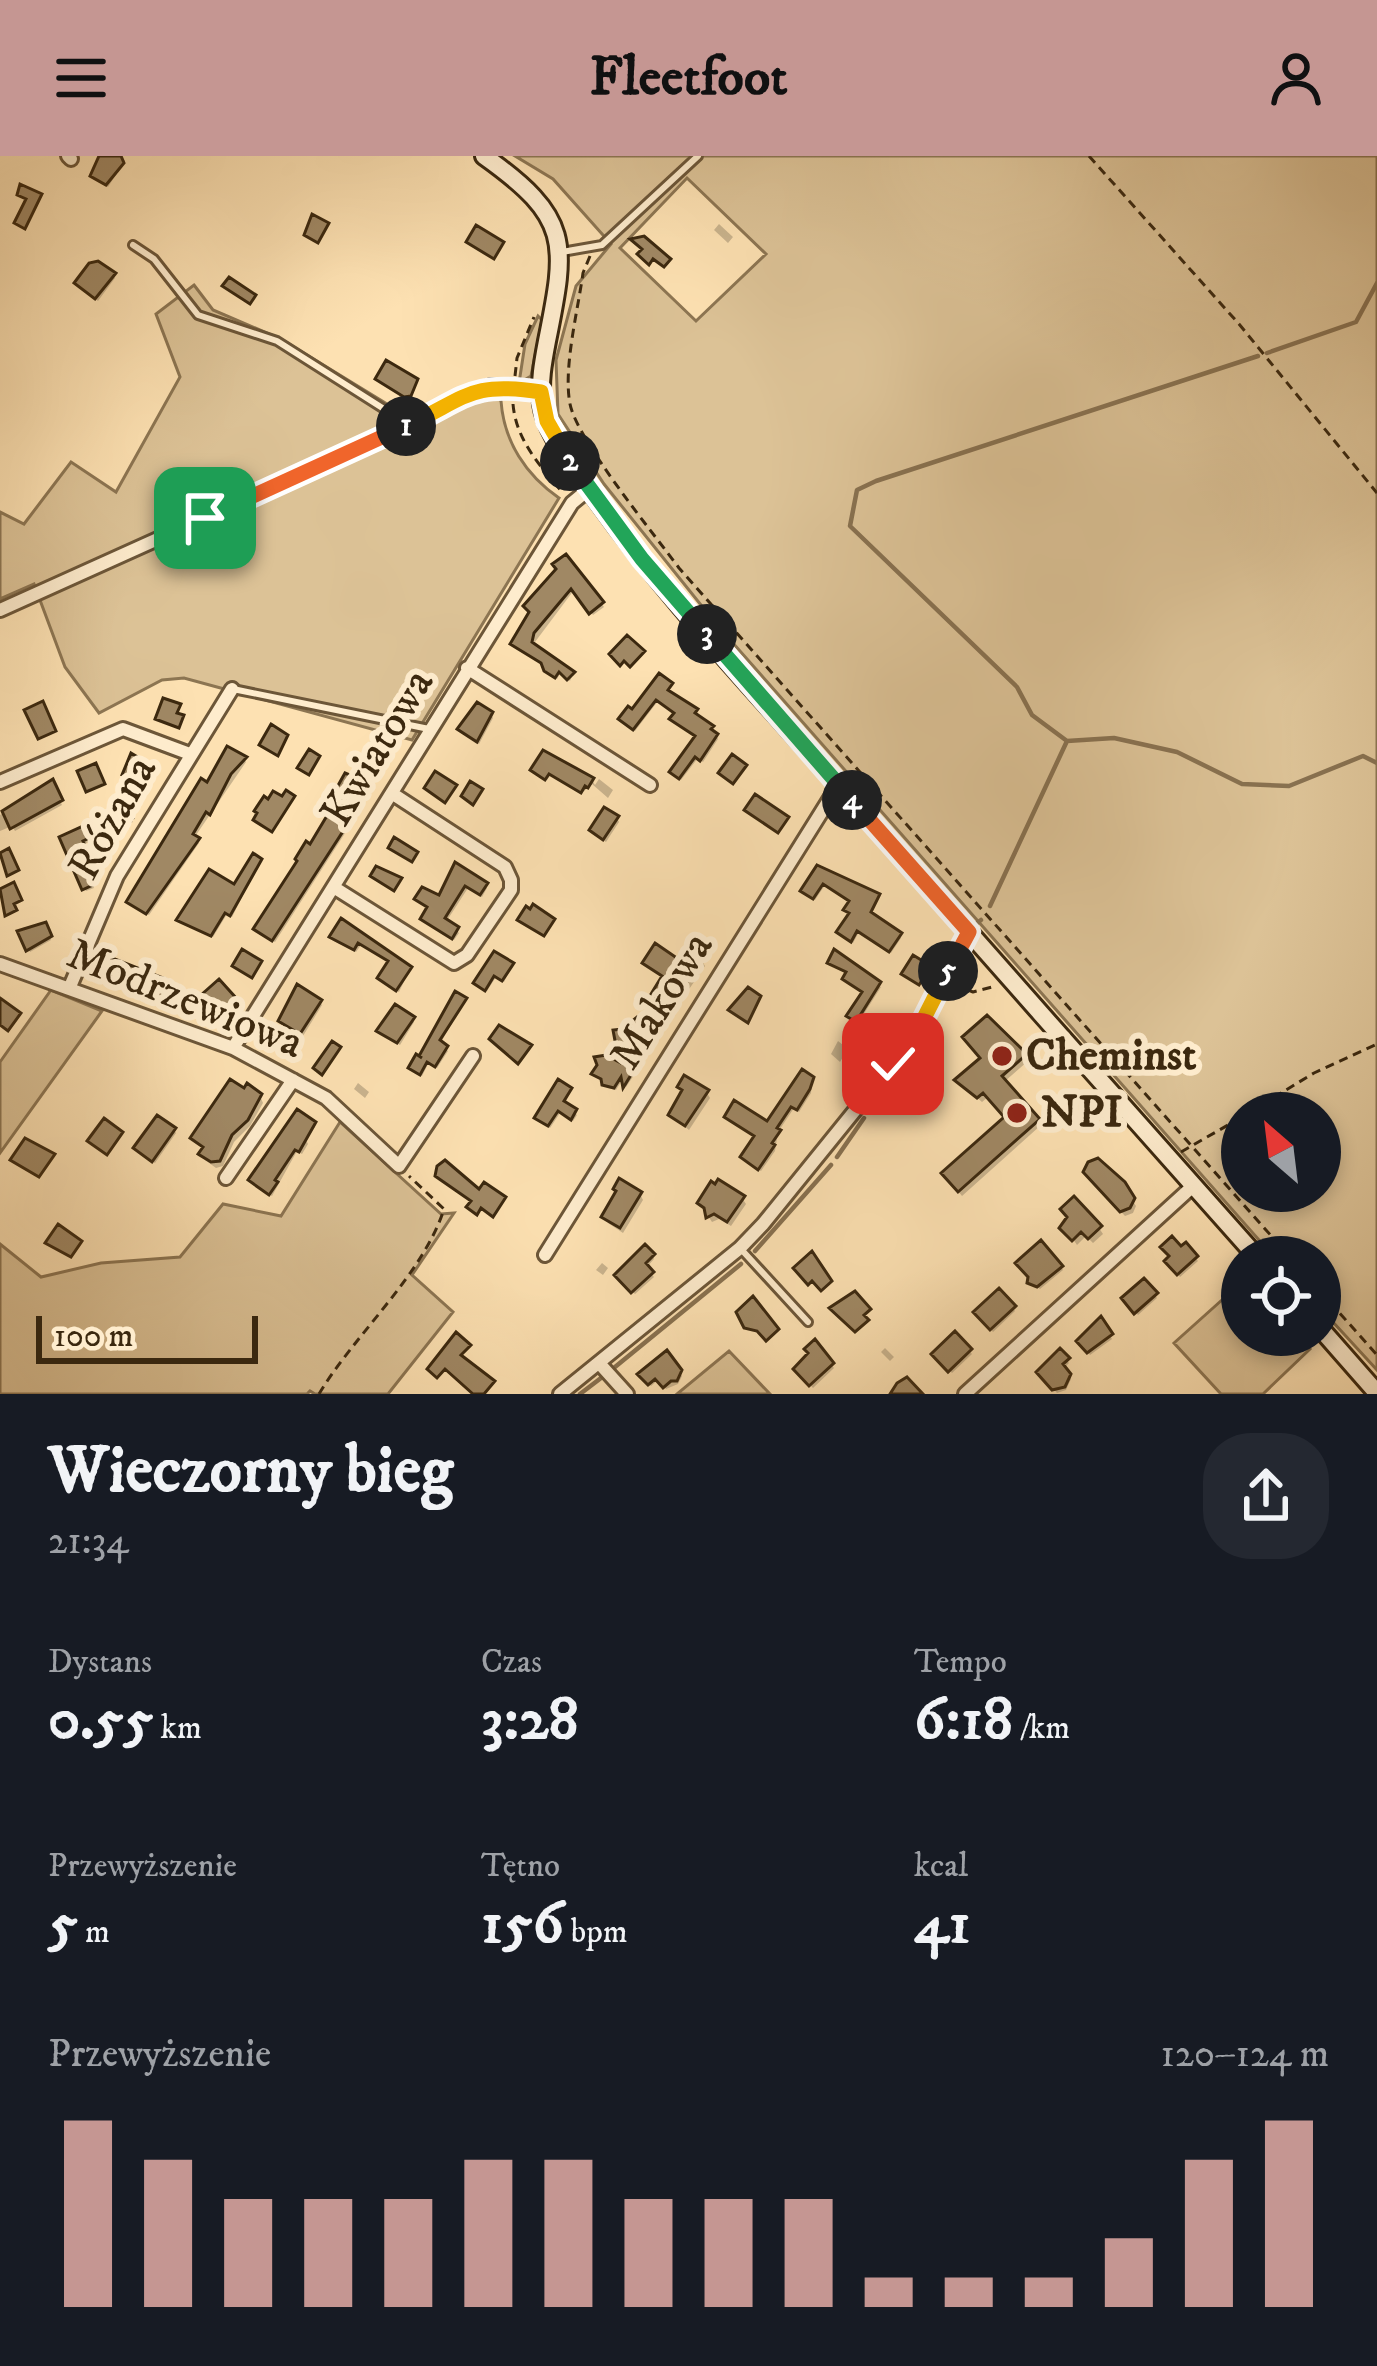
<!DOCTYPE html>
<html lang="pl">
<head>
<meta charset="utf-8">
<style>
  :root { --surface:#171b24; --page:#242831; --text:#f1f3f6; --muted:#9ea1a6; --accent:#c59692 }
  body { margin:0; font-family:"IM FELL DW Pica",serif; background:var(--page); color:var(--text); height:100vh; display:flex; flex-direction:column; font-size:45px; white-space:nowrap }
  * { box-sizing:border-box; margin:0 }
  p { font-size:39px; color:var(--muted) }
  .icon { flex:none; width:66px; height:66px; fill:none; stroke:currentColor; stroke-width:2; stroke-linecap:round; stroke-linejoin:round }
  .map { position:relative; height:1238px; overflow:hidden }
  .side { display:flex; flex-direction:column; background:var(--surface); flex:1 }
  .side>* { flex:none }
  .needle { width:78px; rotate:332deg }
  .buttons { position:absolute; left:1221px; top:936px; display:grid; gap:24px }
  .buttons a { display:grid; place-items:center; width:120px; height:120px; border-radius:50%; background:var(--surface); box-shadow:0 6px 18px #0003; font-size:60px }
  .scale { position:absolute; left:36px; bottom:30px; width:222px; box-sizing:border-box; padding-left:12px; border:6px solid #3b280f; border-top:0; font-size:33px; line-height:42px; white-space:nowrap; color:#3b280f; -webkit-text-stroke:9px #feeccd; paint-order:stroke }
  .pin { position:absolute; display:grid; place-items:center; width:102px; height:102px; color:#fff; margin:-51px; border-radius:24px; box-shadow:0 6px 18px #0006 }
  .km { position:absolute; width:60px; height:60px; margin:-30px; border-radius:50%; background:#222; color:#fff; font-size:33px; line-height:60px; text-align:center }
  .round { display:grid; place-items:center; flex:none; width:126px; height:126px; border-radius:48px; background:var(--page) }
  .head { display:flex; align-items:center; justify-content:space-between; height:204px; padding:0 48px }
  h1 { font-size:66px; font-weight:800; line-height:90px }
  .figures { display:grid; grid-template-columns:repeat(3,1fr); gap:18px; height:204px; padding:12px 48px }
  .figures div { display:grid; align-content:center }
  .figures b { font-size:60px; font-weight:800 }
  .figures small { font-size:33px; font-weight:400 }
  .figures p { font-size:33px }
  .chart { height:336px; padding:24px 48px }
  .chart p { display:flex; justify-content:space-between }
  .chart svg { width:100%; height:216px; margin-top:12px; stroke:var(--accent); stroke-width:6 }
  header { display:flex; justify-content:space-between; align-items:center; height:156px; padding:0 48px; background:var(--accent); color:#111; font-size:54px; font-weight:800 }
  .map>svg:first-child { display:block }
  .green { fill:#dcc296; stroke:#8c7552; stroke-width:3; fill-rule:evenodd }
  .shadow { fill:#0003 }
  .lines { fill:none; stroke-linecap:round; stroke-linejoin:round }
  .stream { stroke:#887150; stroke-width:4.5 }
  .building { fill:#a08864; stroke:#3b280f; stroke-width:3 }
  .lane-casing { stroke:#6c5638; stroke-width:12 }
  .street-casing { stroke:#6c5638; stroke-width:18 }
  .secondary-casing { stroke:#3b280f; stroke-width:22 }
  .path { stroke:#3b280f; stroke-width:3; stroke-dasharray:9 6; stroke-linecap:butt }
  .lane { stroke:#feeccd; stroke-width:6 }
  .street { stroke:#feeccd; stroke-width:12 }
  .secondary { stroke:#feeccd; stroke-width:16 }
  .split-1-casing { stroke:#fff; stroke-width:24 }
  .split-2-casing { stroke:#fff; stroke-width:24 }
  .split-3-casing { stroke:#fff; stroke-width:24 }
  .split-4-casing { stroke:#fff; stroke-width:24 }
  .split-5-casing { stroke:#fff; stroke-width:24 }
  .split-6-casing { stroke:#fff; stroke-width:24 }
  .split-1 { stroke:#f0652b; stroke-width:15 }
  .split-2 { stroke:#f5b400; stroke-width:15 }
  .split-3 { stroke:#22a559; stroke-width:15 }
  .split-4 { stroke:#22a559; stroke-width:15 }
  .split-5 { stroke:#f0652b; stroke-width:15 }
  .split-6 { stroke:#f5b400; stroke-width:15 }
  .poi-dot { fill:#8f2418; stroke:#feeccd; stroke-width:4.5 }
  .labels { text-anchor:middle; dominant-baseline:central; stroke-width:12; stroke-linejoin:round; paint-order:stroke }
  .street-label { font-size:45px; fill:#3b280f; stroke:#feeccd }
  .poi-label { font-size:45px; font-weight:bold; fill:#3b280f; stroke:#feeccd; text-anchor:start }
</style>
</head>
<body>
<header><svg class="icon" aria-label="menu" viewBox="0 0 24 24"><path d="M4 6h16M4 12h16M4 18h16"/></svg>Fleetfoot<svg class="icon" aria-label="person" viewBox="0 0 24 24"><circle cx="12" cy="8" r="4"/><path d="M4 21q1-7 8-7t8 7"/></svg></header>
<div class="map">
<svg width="1377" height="1238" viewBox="0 0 1377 1238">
  <rect width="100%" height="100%" fill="#fde1b2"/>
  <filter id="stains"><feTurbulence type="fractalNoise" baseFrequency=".00167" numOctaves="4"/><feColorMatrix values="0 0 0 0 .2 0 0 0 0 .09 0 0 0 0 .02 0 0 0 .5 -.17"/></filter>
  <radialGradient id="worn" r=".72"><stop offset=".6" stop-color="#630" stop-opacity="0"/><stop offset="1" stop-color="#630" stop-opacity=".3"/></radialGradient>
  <!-- green -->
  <path class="green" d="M 515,0 L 1377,0 L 1377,1214 L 1320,1152 L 1320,1101 L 1274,1101 L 717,469 L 604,328 L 558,258 L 556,204 L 576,130 L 611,88 L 553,23 ZM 687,22 L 766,98 L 696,165 L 620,92 ZM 1242,957 L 1320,957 L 1320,1035 L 1242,1035 Z
    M 194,129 L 213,154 L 281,183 L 423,270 L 473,243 L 495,238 L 501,245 C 504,286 526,319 559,342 L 412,584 L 184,522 L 162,524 L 99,557 L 65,511 L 34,428 L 0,443 L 0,356 L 24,368 L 71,306 L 116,336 L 180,221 L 156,158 Z
    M 538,160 L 542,164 L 531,220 L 519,227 L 525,188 Z
    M 51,834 L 102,855 L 0,997 L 0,906 Z
    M 340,966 L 441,1058 L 454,1057 L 412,1119 L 453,1156 L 388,1238 L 315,1238 L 310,1235 L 307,1238 L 0,1238 L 0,1088 L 41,1121 L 101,1107 L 180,1101 L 223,1048 L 281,1060 Z
    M 1242,1126 L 1242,1179 L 1297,1179 L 1310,1193 L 1263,1238 L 1221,1238 L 1174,1187 Z
    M 729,1195 L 770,1238 L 677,1238 Z"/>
  <!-- shadow -->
  <path class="shadow" d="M 103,0 L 121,0 L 125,5 L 108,31 L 94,20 Z
    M 719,68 L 733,81 L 728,87 L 714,74 Z
    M 113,119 L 115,122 L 98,145 L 80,130 Z
    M 566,402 L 604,451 L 593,459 L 574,434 L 532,490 L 573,518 L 570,525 L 561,516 L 557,523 L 550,519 L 545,510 L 515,491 Z
    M 671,529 L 668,538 L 696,555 L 696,561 L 712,572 L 718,583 L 703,606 L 698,602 L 681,624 L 675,620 L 697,581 L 676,558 L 658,545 L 635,575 L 623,566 Z
    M 491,558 L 493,562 L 479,588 L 460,574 Z
    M 390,590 L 392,593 L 346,667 L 349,671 L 275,786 L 258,776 L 353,624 Z
    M 244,603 L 246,606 L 194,682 L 199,687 L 149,759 L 131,749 L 129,746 L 209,630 Z
    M 534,615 L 592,624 L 595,629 L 599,623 L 613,634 L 608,642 L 592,628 L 582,637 L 551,618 L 547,624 Z
    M 51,627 L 62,649 L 15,675 L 12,670 L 0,675 L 0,659 Z
    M 126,654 L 133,666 L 85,688 L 98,722 L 91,725 L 94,732 L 86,735 L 63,682 Z
    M 617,662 L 619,666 L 606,686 L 592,675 Z
    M 260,706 L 232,761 L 227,758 L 213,781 L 181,767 L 180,764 L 235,732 Z
    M 456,711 L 487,732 L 482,741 L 468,732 L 446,766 L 459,777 L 454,784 L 425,766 L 429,753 L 418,743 L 440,743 Z
    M 818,712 L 877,740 L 871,760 L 901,782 L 891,797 L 859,776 L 853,787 L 841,780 L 851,759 L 847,754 L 852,746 L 825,729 L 815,744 L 806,738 Z
    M 342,766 L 410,813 L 399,836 L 382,826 L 390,807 L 361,789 L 356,796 L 334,785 Z
    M 44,770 L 51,784 L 30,796 L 21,777 Z
    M 702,805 L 705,810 L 674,855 L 658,844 L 654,838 L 664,823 L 646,807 L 685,811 Z
    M 830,807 L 881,831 L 858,867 L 852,863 L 864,837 L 848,818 Z
    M 512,810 L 504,826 L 496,821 L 487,835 L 477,827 Z
    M 102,821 L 169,827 L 171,830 L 165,847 Z
    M 465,844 L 440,888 L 448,895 L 437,912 L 429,906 L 422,920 L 413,915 L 417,902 L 428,909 L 422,900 Z
    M 320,846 L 322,849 L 303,880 L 281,865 Z
    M 412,863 L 414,866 L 400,889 L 382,878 Z
    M 986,863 L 1028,905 L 1004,926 L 1040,970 L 962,1040 L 948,1023 L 1007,963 L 988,941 L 982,946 L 958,925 L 983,904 Z
    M 648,872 L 650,875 L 627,913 L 634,919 L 626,931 L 624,921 L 616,934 L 607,932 L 595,918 L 623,912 Z
    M 838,885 L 848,893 L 840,906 L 831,898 Z
    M 812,923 L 811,937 L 799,956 L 794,952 L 778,976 L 775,995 L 761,1015 L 746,1005 L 757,982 L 727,961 L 768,969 Z
    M 358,927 L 369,936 L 365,942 L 354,933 Z
    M 680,931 L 707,937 L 710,942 L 689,974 L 671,959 L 684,938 Z
    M 570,934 L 565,949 L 577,959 L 573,965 L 560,957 L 550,972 L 540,965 Z
    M 260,940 L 263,947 L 250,970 L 234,986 L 223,1010 L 216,1012 L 205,1004 L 202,998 L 205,993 L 194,982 Z
    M 313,968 L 315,971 L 306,984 L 308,988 L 302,998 L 297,995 L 272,1040 L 253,1028 Z
    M 174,974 L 176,977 L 155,1007 L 139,995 Z
    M 1090,1023 L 1122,1028 L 1136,1050 L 1133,1057 L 1125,1060 Z
    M 640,1038 L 643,1044 L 623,1077 L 608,1067 L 604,1061 Z
    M 742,1042 L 746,1048 L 731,1070 L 719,1063 L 712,1066 L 700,1048 Z
    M 1063,1068 L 1099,1072 L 1103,1078 L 1093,1087 L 1086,1080 L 1077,1089 Z
    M 1186,1090 L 1198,1105 L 1180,1121 L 1168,1105 Z
    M 653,1100 L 654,1103 L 646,1112 L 654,1121 L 635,1138 L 619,1123 Z
    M 602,1107 L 608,1112 L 603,1119 L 596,1114 Z
    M 1061,1111 L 1063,1114 L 1040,1133 L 1031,1126 L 1031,1122 Z
    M 1144,1126 L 1157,1142 L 1138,1159 L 1125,1143 Z
    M 1013,1152 L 1015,1155 L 993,1176 L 979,1160 Z
    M 1101,1165 L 1112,1183 L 1090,1199 L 1080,1186 Z
    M 955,1179 L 972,1198 L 952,1217 L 937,1201 Z
    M 814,1187 L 834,1212 L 813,1232 L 798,1216 Z
    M 885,1192 L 894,1201 L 890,1205 L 881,1196 Z
    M 1060,1196 L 1069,1207 L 1063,1213 L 1071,1223 L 1066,1234 L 1057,1237 L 1042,1219 Z
    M 667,1198 L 682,1220 L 678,1228 L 666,1233 L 658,1224 L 651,1230 L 643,1222 Z"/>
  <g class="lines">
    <!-- stream -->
    <path class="stream" d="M 1267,197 L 1356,166 L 1377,127
      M 1258,200 L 876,325 L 857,334 L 850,370 L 1017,531 L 1032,559 L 1067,585 L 1114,582 L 1177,596 L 1242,628 L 1289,630 L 1363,600 L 1377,607
      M 990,750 L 1067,585
      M 977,767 L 981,764
      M 837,1001 L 864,962
      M 755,1095 L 831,1009
      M 615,1211 L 741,1108
      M 580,1238 L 601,1222"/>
  </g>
  <!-- building -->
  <path class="building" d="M 99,0 L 121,0 L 124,7 L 106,29 L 90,20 Z
    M 20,28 L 42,38 L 25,73 L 14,67 L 26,43 L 17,39 Z
    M 312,58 L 329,67 L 318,87 L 304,79 Z
    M 476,69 L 504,86 L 494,103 L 466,86 Z
    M 644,80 L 671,103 L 664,111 L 653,103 L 649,109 L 637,98 L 642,93 L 630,83 Z
    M 98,105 L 116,117 L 95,143 L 74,127 L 89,107 Z
    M 229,121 L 256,139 L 250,148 L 222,130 Z
    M 386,204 L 418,223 L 411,240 L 404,241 L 375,223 Z
    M 566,398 L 604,446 L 589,458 L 571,433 L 534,477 L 532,486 L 575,516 L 567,524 L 559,516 L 555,522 L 544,515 L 541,507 L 510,488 L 529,456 L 523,450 L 556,413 L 552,408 Z
    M 627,479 L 645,495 L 630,511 L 624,505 L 620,510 L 609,498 Z
    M 659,517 L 673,527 L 668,534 L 698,553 L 695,557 L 714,570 L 711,573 L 718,578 L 700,605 L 695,601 L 679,623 L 669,616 L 695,580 L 669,563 L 674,557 L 656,544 L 633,574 L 618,563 L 628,550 L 632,553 Z
    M 163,542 L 181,548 L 177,557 L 184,559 L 179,572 L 155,563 Z
    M 43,545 L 56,575 L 38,583 L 24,554 Z
    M 477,546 L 493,556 L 477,586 L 457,573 Z
    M 271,568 L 288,579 L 278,600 L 259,589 Z
    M 376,578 L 392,587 L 345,663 L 349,666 L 272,785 L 253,773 L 297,705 L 295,703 L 306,685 L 310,688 L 340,638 L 335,635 L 345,617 L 352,620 Z
    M 227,590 L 247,601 L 231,618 L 210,659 L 206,656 L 193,678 L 200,682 L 146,758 L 126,746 L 201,622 L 207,626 Z
    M 309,593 L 320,600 L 309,619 L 297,612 Z
    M 543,594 L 594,622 L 588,632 L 585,630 L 581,637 L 549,618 L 545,624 L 530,614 Z
    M 131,597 L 156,612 L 149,629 L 122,619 Z
    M 732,598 L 747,609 L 733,628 L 718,617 Z
    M 96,607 L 105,628 L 86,636 L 77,615 Z
    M 435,615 L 457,629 L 445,647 L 424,632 Z
    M 53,623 L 63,644 L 10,673 L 2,655 Z
    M 470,625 L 483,633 L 473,649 L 461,640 Z
    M 286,634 L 295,640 L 272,676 L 253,664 L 257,657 L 254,655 L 264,640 L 268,643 L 273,635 L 282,640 Z
    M 755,638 L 789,661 L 778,677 L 744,654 Z
    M 127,650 L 133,662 L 83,685 L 98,718 L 92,721 L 95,728 L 82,734 L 59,681 Z
    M 604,651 L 619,660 L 603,684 L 589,674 Z
    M 394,681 L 418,696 L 412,706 L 388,692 Z
    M 9,692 L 19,714 L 7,720 L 0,697 Z
    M 253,697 L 262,703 L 230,760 L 225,757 L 211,780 L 176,764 L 209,713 L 234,728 Z
    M 455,706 L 488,727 L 480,739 L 465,730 L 445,762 L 459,771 L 452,783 L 420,763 L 427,751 L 414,743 L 422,731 L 439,739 Z
    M 817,709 L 880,738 L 871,756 L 902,777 L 889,796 L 857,775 L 851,786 L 836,776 L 849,757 L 843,754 L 849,745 L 823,728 L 813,743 L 800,735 Z
    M 376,710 L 402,722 L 394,735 L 370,720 Z
    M 14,726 L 22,744 L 14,748 L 17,754 L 5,760 L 0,733 Z
    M 533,748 L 555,763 L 544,780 L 517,764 L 526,750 L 530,753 Z
    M 341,762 L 412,811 L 396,835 L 377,822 L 388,805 L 358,787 L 354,794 L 329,781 Z
    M 46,766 L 52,780 L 26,795 L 17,775 Z
    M 655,787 L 684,807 L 692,795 L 704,802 L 670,850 L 651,838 L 662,820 L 642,807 Z
    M 242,793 L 262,805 L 252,822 L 232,810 Z
    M 834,793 L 881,826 L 856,866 L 846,860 L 862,836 L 842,823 L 846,816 L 827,807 Z
    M 494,795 L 514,807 L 502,825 L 494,820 L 485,835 L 473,827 Z
    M 913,799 L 931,810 L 919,829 L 901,818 Z
    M 107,800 L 171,825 L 164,845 L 99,821 Z
    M 219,823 L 237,843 L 220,859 L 201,839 Z
    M 297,828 L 322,844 L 300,878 L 278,865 Z
    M 748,831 L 761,840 L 748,867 L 728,854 Z
    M 455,835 L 467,842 L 440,884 L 448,890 L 435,911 L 427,906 L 420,919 L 408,912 L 416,898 L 422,902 L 419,900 Z
    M 0,842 L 21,857 L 8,875 L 0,869 Z
    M 395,848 L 415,861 L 397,887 L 376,875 Z
    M 987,859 L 1027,898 L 1002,920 L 1040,963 L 958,1036 L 941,1017 L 1004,961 L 983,937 L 977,942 L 954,924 L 980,902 L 962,881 Z
    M 637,861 L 650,869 L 627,909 L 634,914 L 623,932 L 621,921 L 614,932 L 602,929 L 601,923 L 591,918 L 597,909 L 594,901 L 606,899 L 619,906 L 613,874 L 623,873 Z
    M 499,869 L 532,889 L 518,908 L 489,883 Z
    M 332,885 L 341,891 L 322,919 L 313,912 Z
    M 802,913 L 814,921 L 810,933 L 797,954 L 791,951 L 777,972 L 781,974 L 772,987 L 775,989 L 758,1014 L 740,1001 L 754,980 L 724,961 L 734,944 L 767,965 Z
    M 684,919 L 709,934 L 685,970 L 668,959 L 682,934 L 677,931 Z
    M 230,923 L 244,932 L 247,927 L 262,938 L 248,964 L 232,979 L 220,1005 L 211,1006 L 198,998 L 203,991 L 190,982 Z
    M 558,923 L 572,932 L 564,945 L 577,953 L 571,964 L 558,955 L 548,970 L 534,962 Z
    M 297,953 L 316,966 L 299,996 L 295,994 L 275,1024 L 278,1026 L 269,1039 L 248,1024 Z
    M 157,959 L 176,972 L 152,1006 L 133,992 Z
    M 104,962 L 123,976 L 107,999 L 87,985 Z
    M 25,982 L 55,998 L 39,1021 L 10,1004 Z
    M 1098,1002 L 1125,1026 L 1135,1042 L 1130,1052 L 1120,1056 L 1083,1016 L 1088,1006 Z
    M 445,1004 L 479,1033 L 484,1026 L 506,1041 L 493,1061 L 481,1052 L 477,1059 L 466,1051 L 471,1045 L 435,1020 L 437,1010 Z
    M 619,1022 L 642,1036 L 620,1072 L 601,1061 L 616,1035 L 613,1033 Z
    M 718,1023 L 745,1040 L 727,1066 L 714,1058 L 706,1062 L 704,1052 L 697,1047 L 711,1025 L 715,1028 Z
    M 1074,1040 L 1102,1070 L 1088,1083 L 1081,1076 L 1072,1085 L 1059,1072 L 1067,1061 L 1060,1053 Z
    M 58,1068 L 82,1085 L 71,1101 L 45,1087 Z
    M 1172,1080 L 1181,1090 L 1186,1086 L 1198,1100 L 1177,1119 L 1164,1105 L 1169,1100 L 1160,1091 Z
    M 1041,1084 L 1063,1110 L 1037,1131 L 1027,1127 L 1028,1121 L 1015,1107 Z
    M 645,1088 L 655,1098 L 646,1107 L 654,1116 L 631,1137 L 614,1119 Z
    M 812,1095 L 832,1125 L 821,1135 L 812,1125 L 808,1129 L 793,1112 Z
    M 1144,1122 L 1158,1137 L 1134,1158 L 1121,1142 Z
    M 999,1132 L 1016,1150 L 990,1174 L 973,1156 Z
    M 855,1135 L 871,1153 L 864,1159 L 869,1164 L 855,1176 L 829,1152 Z
    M 753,1140 L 779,1173 L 766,1185 L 757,1175 L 744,1172 L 736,1156 Z
    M 1101,1160 L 1113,1178 L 1087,1197 L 1076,1185 Z
    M 955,1175 L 972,1193 L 948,1216 L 931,1198 Z
    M 456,1176 L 471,1189 L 461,1199 L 495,1225 L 484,1238 L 473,1238 L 445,1213 L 437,1222 L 427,1213 Z
    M 815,1183 L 834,1207 L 809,1230 L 793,1213 L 808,1197 L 804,1193 Z
    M 1060,1192 L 1070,1202 L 1063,1208 L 1071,1218 L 1065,1231 L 1052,1234 L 1036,1216 Z
    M 667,1194 L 682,1214 L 677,1225 L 671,1225 L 663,1232 L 655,1223 L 648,1229 L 637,1218 Z
    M 907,1221 L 923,1238 L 890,1238 L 897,1227 Z"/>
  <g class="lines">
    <defs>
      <path id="lane" d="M 133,89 L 154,103 L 198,159 L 277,185 L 406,267
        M 562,96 L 602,89 L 698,0
        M 233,533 L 429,573
        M 740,1092 L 808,1166"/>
      <path id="street" d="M 68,0 L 71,3
        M 0,454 L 362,291 L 473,236 L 491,230 L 541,236
        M 467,512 L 650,629
        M 0,626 L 123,573 L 190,598
        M 335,732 L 454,807 L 467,799 L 511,734 L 511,724 L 505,711 L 393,638
        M 0,808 L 233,892 L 326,942 L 399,1010 L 473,900
        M 69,833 L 117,720 L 232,533
        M 233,892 L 572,347 L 589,333
        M 226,1022 L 293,924
        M 545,1099 L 839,628
        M 599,1207 L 627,1238
        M 560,1238 L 740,1092 L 763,1068 L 908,889 L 969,776
        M 965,1238 L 1193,1030"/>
      <path id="secondary" d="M 484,0 C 571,62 567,86 547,185 C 543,206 539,227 542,248 C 546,275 565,298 580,319 C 658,434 756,535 848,639 C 984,793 1120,948 1257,1101
        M 1320,1172 L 1377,1237"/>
    </defs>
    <!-- lane casing -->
    <use href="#lane" class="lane-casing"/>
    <!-- street casing -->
    <use href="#street" class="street-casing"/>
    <!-- secondary casing -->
    <use href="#secondary" class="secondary-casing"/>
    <!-- path -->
    <path class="path" d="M 1089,0 L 1239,168 L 1377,337
      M 590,100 L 583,117 C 578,154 563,212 570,248 C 577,284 654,378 679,412 L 1290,1101
      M 515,220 L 517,202 L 534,161
      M 513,248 C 516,284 540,310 563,337
      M 954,829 L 973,836 L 996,830
      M 1248,957 L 1314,917 L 1377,888
      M 1181,996 L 1242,961
      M 1320,1135 L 1377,1199
      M 319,1238 C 354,1179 423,1119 444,1053 L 409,1020"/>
    <!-- lane -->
    <use href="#lane" class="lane"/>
    <!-- street -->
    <use href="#street" class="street"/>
    <!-- secondary -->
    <use href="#secondary" class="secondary"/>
  </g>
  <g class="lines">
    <defs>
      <path id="split-1" d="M 205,362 L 406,270"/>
      <path id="split-2" d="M 406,270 C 467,242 469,225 541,236 L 547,265 L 570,305"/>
      <path id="split-3" d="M 570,305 L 642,403 L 707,478"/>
      <path id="split-4" d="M 707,478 L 852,644"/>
      <path id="split-5" d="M 852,644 L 969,776 L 948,815"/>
      <path id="split-6" d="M 893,908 L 919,872 L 948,815"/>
    </defs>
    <!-- split-1 casing -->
    <use href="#split-1" class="split-1-casing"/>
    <!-- split-2 casing -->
    <use href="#split-2" class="split-2-casing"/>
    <!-- split-3 casing -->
    <use href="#split-3" class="split-3-casing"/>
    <!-- split-4 casing -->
    <use href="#split-4" class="split-4-casing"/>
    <!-- split-5 casing -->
    <use href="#split-5" class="split-5-casing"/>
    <!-- split-6 casing -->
    <use href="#split-6" class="split-6-casing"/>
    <!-- split-1 -->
    <use href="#split-1" class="split-1"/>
    <!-- split-2 -->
    <use href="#split-2" class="split-2"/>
    <!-- split-3 -->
    <use href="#split-3" class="split-3"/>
    <!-- split-4 -->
    <use href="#split-4" class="split-4"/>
    <!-- split-5 -->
    <use href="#split-5" class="split-5"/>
    <!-- split-6 -->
    <use href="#split-6" class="split-6"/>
  </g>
  <!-- markers -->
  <g class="poi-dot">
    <circle cx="1002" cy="900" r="12"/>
    <circle cx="1017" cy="957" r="12"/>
  </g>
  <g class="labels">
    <!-- street labels -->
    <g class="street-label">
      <text transform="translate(378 592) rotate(-59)">Kwiatowa</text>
      <text transform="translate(113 662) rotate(-61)">Różana</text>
      <text transform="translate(185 843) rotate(22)">Modrzewiowa</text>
      <text transform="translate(662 845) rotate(-58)">Makowa</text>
    </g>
    <!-- poi labels -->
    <g class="poi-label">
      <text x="1026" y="900">Cheminst</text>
      <text x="1041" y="957">NPI</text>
    </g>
  </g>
  <rect width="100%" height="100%" filter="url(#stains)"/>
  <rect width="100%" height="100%" fill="url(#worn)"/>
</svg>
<div class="buttons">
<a><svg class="needle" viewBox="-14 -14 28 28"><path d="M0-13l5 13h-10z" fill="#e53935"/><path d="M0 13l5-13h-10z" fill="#9ea1a6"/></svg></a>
<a><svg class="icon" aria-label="locate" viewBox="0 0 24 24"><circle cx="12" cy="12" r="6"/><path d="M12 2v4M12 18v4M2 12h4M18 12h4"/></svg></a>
</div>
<div class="scale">100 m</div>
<div class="pin" style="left:205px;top:362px;background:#1e9e55"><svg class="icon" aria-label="arrive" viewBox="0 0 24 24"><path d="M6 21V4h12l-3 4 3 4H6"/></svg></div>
<div class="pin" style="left:893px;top:908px;background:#d93025"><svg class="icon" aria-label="check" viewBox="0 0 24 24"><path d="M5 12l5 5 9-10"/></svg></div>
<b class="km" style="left:406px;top:270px">1</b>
<b class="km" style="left:570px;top:305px">2</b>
<b class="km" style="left:707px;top:478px">3</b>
<b class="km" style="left:852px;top:644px">4</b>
<b class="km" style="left:948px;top:815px">5</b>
</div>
<section class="side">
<div class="head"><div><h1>Wieczorny bieg</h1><p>21:34</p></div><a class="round"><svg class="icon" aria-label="share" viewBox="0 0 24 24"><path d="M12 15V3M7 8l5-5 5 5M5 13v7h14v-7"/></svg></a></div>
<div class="figures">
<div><p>Dystans</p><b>0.55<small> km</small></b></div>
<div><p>Czas</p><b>3:28</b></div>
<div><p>Tempo</p><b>6:18<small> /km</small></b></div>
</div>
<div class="figures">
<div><p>Przewyższenie</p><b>5<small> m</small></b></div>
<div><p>Tętno</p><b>156<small> bpm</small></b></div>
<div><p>kcal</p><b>41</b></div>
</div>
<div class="chart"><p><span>Przewyższenie</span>120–124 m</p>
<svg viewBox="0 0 160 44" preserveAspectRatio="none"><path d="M5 44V6M15 44V14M25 44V22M35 44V22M45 44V22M55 44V14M65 44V14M75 44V22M85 44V22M95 44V22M105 44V38M115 44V38M125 44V38M135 44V30M145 44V14M155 44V6"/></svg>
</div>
</section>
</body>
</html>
